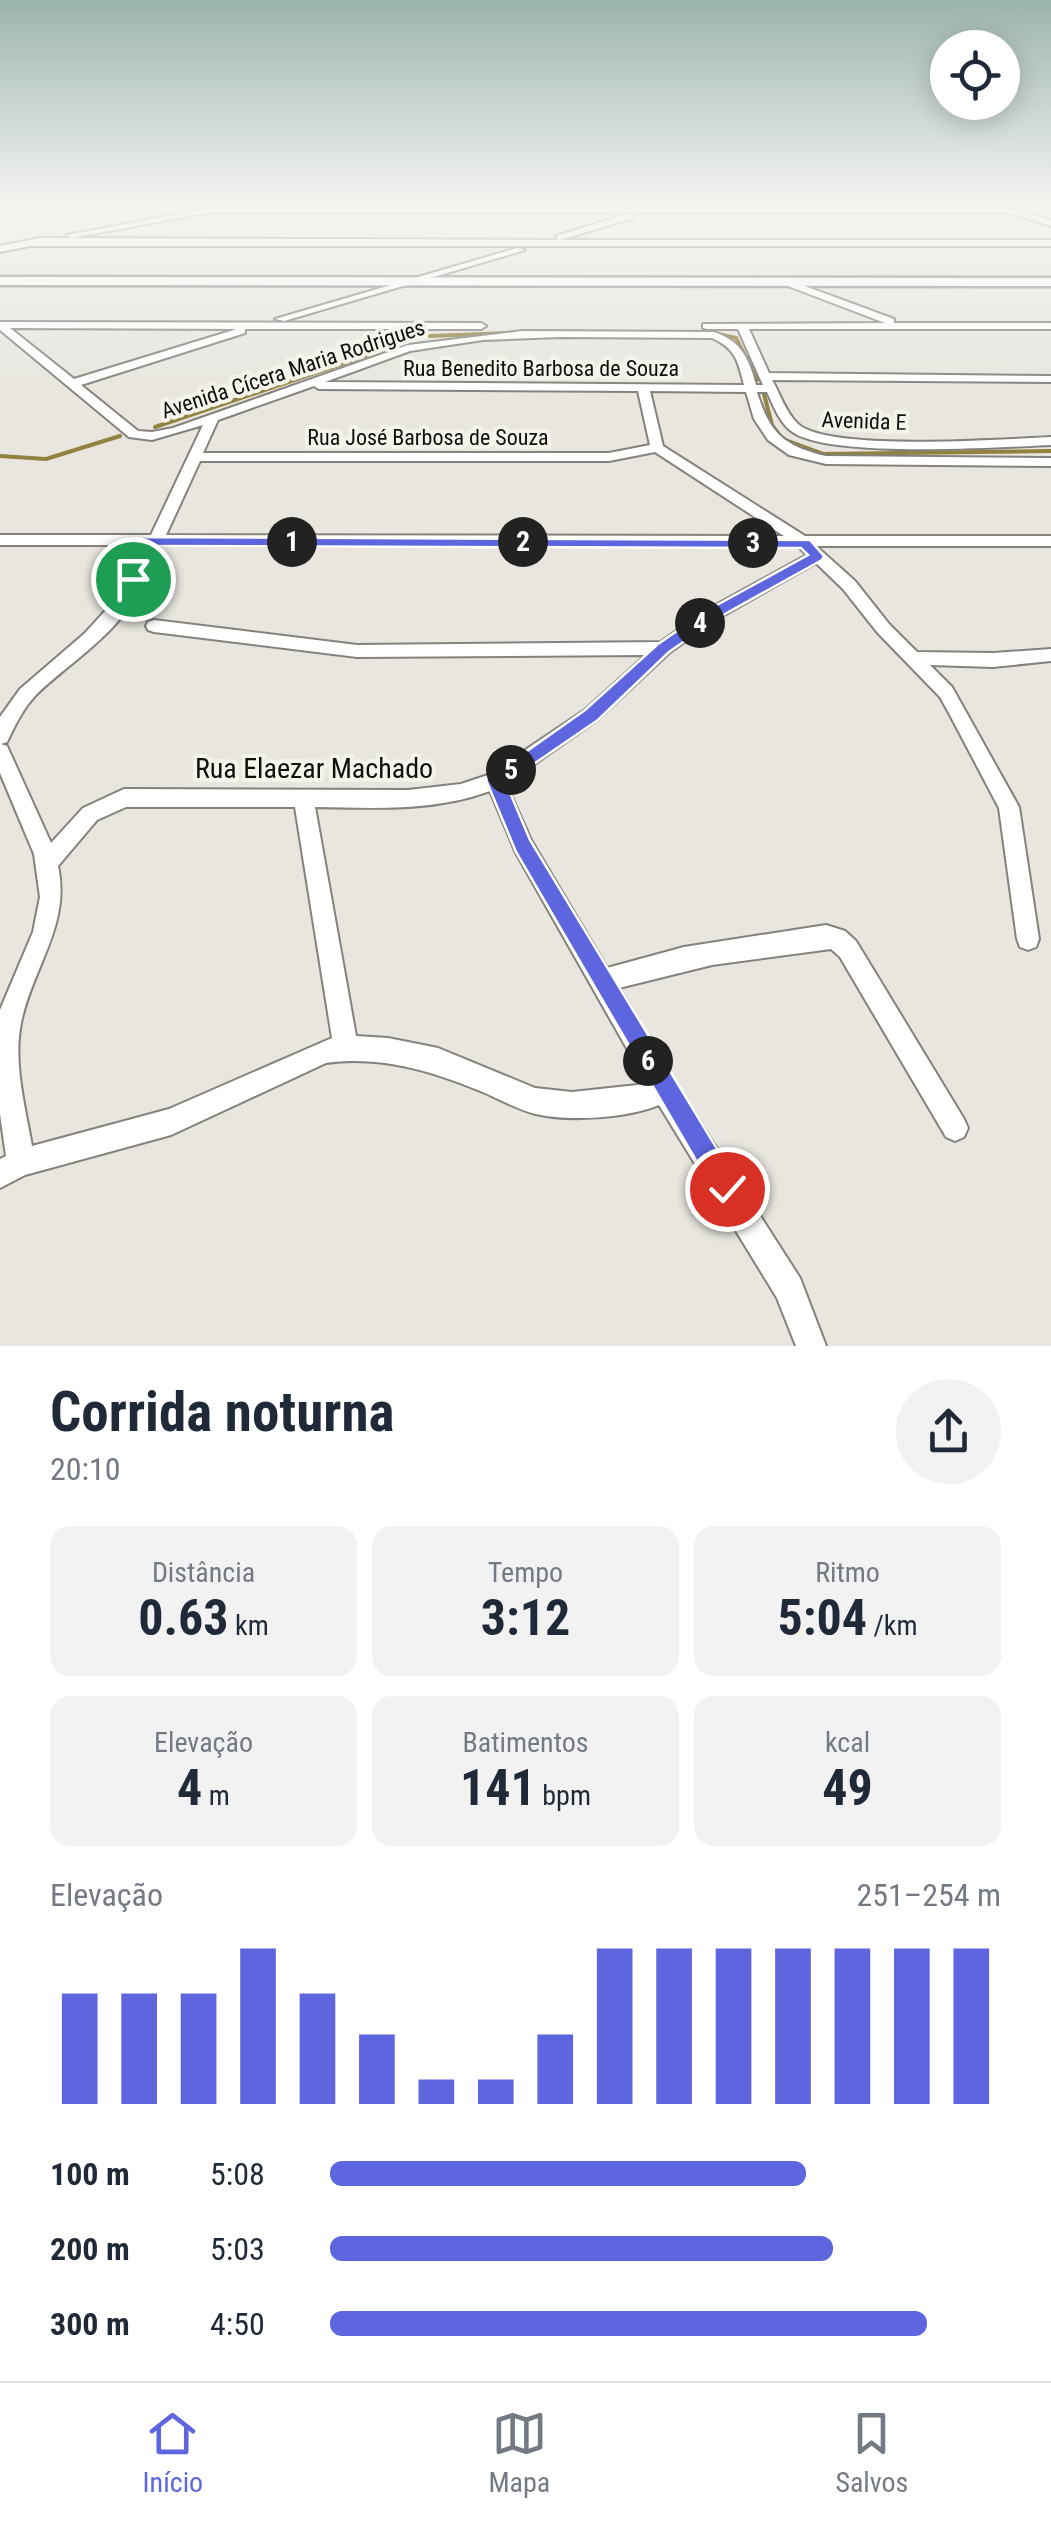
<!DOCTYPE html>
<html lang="pt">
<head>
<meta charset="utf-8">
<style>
  :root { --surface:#fff; --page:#f2f2f3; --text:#1f2937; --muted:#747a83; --line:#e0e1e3; --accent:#5d66de }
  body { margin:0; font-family:"Roboto Condensed",sans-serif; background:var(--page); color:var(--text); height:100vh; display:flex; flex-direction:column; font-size:38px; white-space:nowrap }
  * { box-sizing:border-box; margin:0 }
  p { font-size:32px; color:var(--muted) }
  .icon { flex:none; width:55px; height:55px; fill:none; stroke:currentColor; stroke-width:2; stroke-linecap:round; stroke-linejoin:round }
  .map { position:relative; height:1346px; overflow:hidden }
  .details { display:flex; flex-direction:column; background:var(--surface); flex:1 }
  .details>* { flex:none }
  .controls { position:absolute; left:930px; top:30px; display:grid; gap:20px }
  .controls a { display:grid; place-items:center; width:90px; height:90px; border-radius:50%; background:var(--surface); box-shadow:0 5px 25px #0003; font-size:50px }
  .pin { position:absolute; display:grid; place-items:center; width:85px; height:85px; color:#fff; margin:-42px; border:5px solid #fff; border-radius:50%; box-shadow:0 2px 10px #0007 }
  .km { position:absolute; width:50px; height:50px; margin:-25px; border-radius:50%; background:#222; color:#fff; font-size:28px; line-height:50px; text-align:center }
  .round { display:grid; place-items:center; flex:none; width:105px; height:105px; border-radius:52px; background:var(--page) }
  .overview { display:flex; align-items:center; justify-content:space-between; height:170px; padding:0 50px }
  h1 { font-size:55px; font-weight:700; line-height:75px }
  .figures { display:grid; grid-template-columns:repeat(3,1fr); gap:15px; height:170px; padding:10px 50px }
  .figures div { display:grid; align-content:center; border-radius:20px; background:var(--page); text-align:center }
  .figures b { font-size:50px; font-weight:700 }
  .figures small { font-size:28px; font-weight:400 }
  .figures p { font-size:28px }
  .chart { height:280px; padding:20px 50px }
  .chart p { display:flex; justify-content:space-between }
  .chart svg { width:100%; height:180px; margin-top:10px; stroke:var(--accent); stroke-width:6 }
  ul { padding:0 50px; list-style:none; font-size:32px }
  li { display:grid; grid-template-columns:160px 120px 1fr; align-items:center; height:75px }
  li i { height:25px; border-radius:12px; background:var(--accent) }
  .menu { display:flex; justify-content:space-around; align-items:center; height:140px; border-top:2px solid var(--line); background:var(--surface); font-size:28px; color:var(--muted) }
  .menu a { display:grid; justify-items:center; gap:5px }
  .menu .current { color:var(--accent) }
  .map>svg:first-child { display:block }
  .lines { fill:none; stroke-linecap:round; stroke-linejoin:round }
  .stream { stroke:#928240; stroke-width:4 }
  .street-casing { stroke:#84827c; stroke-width:4 }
  .secondary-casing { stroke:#84827c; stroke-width:5 }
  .street { fill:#fff; fill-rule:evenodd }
  .secondary { fill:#fff; fill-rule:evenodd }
  .route { fill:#5d66de; stroke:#fff; stroke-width:2.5 }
  .labels { text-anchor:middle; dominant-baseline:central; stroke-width:8; stroke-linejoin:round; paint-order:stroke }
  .far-street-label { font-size:22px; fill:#0f0f0c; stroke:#f5f4ec }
  .street-label { font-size:28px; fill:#0f0f0c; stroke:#f5f4ec }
</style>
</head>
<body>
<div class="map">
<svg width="1051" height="1346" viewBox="0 0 1051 1346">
  <rect width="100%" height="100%" fill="#e8e6df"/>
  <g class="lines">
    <!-- stream -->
    <path class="stream" d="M 713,333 L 736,338 L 757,380
      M 430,336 L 512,333
      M 764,394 L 772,425 L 782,439 L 823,454 L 1051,451
      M 155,427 L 392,347
      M 0,456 L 46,459 L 120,436"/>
    <defs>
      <path id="street" d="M 994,205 L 1051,220 L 1051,226 L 1007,212 L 206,213 L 71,238 L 67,235 L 206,209 L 993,208 Z
        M 630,213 L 633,218 L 560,240 L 1051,240 L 1051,246 L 30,246 L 0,252 L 0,246 L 40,238 L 558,240 L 556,236 Z
        M 517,248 L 525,250 L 284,321 L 275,319 Z
        M 783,278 L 894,319 L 894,323 L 1051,323 L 1051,329 L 749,329 L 769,373 L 1051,376 L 1051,382 L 772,380 C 779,391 785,412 798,424 C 829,452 1004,439 1051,437 L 1051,445 C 1000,447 827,459 791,431 C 780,423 773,405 767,392 L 757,392 C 770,434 784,446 826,456 L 1051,458 L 1051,466 L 826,464 L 789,455 L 768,440 L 754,419 L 746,392 L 650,391 L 663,446 L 805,536 L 1051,536 L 1051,546 L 816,546 L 855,581 L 889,624 L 917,652 L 993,653 L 1051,649 L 1051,661 L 993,667 L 930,665 L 952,687 L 1019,807 L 1039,939 L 1036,947 L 1028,950 L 1020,947 L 1017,939 L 999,808 L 950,715 L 940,697 L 877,632 L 843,589 L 816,563 L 717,619 L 670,652 L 597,720 L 506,784 L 531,840 L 607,968 L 684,947 L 826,925 L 845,931 L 856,941 L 964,1119 L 968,1128 L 964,1137 L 955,1141 L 946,1137 L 840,957 L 831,949 L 712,965 L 619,988 L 673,1080 L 800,1278 L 826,1346 L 796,1346 L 777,1298 L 659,1105 C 629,1118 568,1122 536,1114 C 519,1110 501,1100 485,1093 C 435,1072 382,1055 326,1063 L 171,1135 L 25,1175 L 0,1188 L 0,1159 L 6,1156 L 0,1114 L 0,1010 L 33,932 L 40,897 L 34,854 L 0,773 L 0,717 L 20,689 L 84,634 L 117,598 L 126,573 L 119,545 L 0,545 L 0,535 L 151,535 L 203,425 L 152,440 L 129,437 L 0,330 L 0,322 L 481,323 L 486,326 L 481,329 L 245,329 L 245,333 L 81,385 L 138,431 L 152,432 L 173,428 L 408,345 L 522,331 L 714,332 C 741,341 749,358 756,385 L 763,385 L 738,329 L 707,329 L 703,328 L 703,324 L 885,323 L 780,283 L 780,279 ZM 10,328 L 237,329 L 74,379 ZM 560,337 L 712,338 C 736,349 738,361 744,385 L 325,382 L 410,351 L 483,340 ZM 314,386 L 319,389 L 638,391 L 650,445 L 609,453 L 203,453 L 218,420 ZM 655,452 L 784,536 L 166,535 L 200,461 L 609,461 ZM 134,545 L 798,546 L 807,555 L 705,611 L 661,642 L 357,645 L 154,620 L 148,622 L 146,626 L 148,630 L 154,632 L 357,657 L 646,655 L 585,710 L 488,775 L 461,784 L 408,790 L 124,789 L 83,808 L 51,843 L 7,746 L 1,744 L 7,742 C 15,726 22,710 35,696 C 67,663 135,625 141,575 C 142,565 138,554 134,545 ZM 490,791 L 516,853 L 647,1084 L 572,1092 L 535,1088 L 438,1048 L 388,1038 L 356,1036 L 315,807 C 374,808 433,812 490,791 ZM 126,807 L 295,807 L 332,1038 L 169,1109 L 32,1146 C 25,1106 13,1063 21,1023 C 32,968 71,925 58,866 L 97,820 Z"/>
      <path id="secondary" d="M 0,277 L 1051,278 L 1051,286 L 0,285 Z"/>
    </defs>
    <!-- street casing -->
    <use href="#street" class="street-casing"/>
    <!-- secondary casing -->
    <use href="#secondary" class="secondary-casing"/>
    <!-- street -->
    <use href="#street" class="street"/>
    <!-- secondary -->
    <use href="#secondary" class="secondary"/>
  </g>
  <!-- sky -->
  <linearGradient id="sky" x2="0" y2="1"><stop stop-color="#9cb4ae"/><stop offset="0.52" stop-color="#f5f4f1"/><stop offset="1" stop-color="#f5f4f1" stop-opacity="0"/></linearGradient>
  <rect width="1051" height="393" fill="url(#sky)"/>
  <!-- route -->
  <path class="route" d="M 125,537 L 810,540 L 824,556 L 822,560 L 716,619 L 669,652 L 598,720 L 506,783 L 530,840 L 736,1180 L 740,1189 L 736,1198 L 727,1202 L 718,1198 L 516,852 L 486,780 L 585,710 L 658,644 L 706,611 L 808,555 L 801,548 L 134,546 L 140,560 L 140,579 L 133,584 L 125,579 L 125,560 L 118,541 Z"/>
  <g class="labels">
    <!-- far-street labels -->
    <g class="far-street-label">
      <text x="541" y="368">Rua Benedito Barbosa de Souza</text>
      <text transform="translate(293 369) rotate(-18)">Avenida Cícera Maria Rodrigues</text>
      <text transform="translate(864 421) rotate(2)">Avenida E</text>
      <text x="428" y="437">Rua José Barbosa de Souza</text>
    </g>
    <!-- street labels -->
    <g class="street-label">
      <text x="314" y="768">Rua Elaezar Machado</text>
    </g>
  </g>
</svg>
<div class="controls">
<a><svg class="icon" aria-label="locate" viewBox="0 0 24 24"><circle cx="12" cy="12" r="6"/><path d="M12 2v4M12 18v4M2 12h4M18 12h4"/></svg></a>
</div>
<div class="pin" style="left:133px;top:579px;background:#1e9e55"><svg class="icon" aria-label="arrive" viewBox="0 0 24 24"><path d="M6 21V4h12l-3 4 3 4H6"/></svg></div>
<div class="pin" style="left:727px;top:1189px;background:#d93025"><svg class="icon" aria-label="check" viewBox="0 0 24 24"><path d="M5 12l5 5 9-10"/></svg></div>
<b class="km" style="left:292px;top:542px">1</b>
<b class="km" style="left:523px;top:542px">2</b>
<b class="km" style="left:753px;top:543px">3</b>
<b class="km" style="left:700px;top:623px">4</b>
<b class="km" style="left:511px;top:770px">5</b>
<b class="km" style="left:648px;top:1061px">6</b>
</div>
<section class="details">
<div class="overview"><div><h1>Corrida noturna</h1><p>20:10</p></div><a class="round"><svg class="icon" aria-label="share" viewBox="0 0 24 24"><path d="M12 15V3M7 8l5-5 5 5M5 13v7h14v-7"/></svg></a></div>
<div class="figures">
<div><p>Distância</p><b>0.63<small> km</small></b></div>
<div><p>Tempo</p><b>3:12</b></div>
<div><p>Ritmo</p><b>5:04<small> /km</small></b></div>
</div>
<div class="figures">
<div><p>Elevação</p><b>4<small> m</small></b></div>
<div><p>Batimentos</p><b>141<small> bpm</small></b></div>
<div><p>kcal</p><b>49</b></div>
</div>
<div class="chart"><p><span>Elevação</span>251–254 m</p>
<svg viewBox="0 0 160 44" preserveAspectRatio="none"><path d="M5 44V17M15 44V17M25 44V17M35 44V6M45 44V17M55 44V27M65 44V38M75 44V38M85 44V27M95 44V6M105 44V6M115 44V6M125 44V6M135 44V6M145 44V6M155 44V6"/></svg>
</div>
<ul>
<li><b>100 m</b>5:08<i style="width:71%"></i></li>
<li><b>200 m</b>5:03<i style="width:75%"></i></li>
<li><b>300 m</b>4:50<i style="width:89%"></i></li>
</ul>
</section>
<nav class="menu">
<a class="current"><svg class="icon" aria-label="home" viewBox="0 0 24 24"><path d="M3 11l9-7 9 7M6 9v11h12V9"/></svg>Início</a>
<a><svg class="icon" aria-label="map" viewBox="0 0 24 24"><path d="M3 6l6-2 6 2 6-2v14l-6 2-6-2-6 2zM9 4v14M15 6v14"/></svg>Mapa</a>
<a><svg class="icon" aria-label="saved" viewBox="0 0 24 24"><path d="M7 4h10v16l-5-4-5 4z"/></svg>Salvos</a>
</nav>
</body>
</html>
